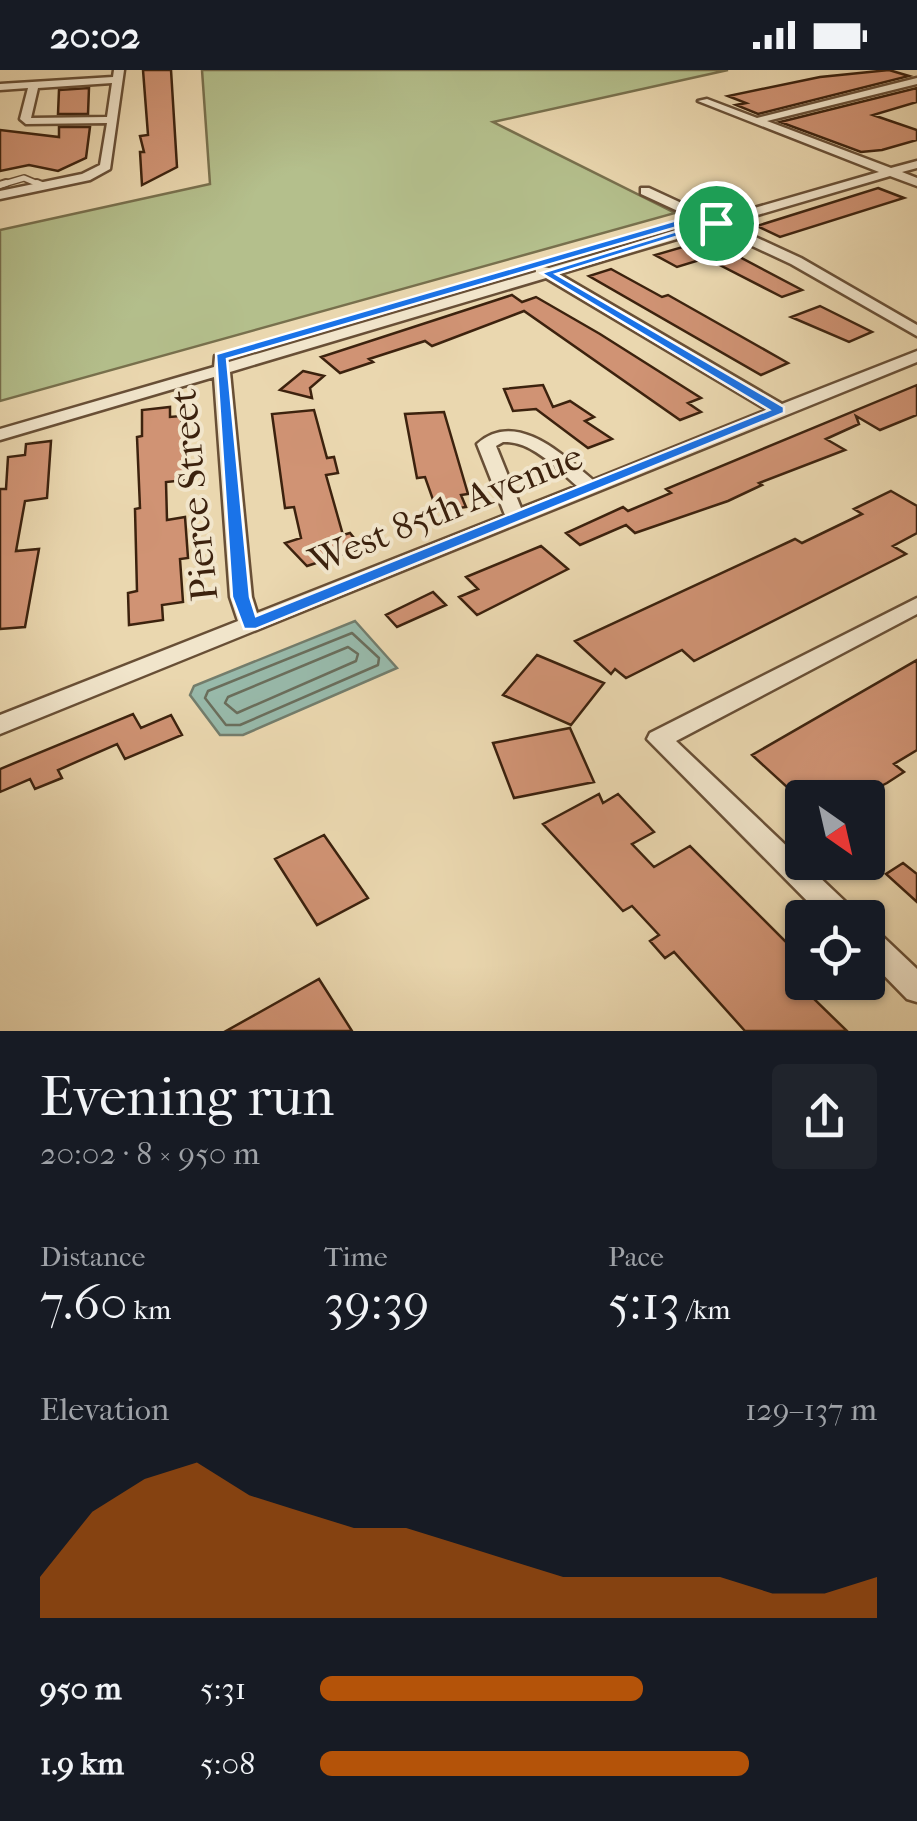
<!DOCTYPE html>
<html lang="en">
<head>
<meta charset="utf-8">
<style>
  :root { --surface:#171b24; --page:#20242c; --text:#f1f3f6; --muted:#9ea1a6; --accent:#b45309 }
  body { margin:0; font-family:"IM FELL French Canon",serif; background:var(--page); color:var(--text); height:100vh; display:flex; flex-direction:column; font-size:38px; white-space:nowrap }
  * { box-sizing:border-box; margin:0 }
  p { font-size:32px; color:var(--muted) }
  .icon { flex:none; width:55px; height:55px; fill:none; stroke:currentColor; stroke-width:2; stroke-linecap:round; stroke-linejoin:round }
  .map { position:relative; height:961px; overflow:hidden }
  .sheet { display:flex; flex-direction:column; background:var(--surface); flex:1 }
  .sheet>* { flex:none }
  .needle { width:65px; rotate:146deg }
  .controls { position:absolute; left:785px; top:710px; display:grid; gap:20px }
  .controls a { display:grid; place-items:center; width:100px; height:100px; border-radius:10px; background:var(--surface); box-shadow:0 2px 8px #0004; font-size:50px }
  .pin { position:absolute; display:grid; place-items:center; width:85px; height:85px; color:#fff; margin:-42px; border:5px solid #fff; border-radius:50%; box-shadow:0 2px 10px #0007 }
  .round { display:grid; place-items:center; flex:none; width:105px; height:105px; border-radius:10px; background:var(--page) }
  .summary { display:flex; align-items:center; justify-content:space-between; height:170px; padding:0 40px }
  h1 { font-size:55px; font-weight:600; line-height:75px }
  .figures { display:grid; grid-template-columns:repeat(3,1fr); gap:15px; height:170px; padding:10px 40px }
  .figures div { display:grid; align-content:center }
  .figures b { font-size:50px; font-weight:600 }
  .figures small { font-size:28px; font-weight:400 }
  .figures p { font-size:28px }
  .chart { height:280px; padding:20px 40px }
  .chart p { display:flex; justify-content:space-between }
  .chart svg { width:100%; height:180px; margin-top:10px; fill:var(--accent); opacity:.7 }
  ul { padding:0 40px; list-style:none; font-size:32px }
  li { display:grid; grid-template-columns:160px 120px 1fr; align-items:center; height:75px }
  li i { height:25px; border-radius:12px; background:var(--accent) }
  .status { display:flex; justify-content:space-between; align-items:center; height:70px; padding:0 50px; background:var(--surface); direction:ltr }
  .status svg { height:28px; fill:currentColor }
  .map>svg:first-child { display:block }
  .green { fill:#b4bf8c; stroke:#78704d; stroke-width:2.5 }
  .water { fill:#98baab; stroke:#737d6c; stroke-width:2.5 }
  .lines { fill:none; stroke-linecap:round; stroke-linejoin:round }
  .shore { stroke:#6a6e5c; stroke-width:2.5 }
  .building { fill:#d09374; stroke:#3c220e; stroke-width:2.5 }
  .lane-far1-casing { stroke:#684f36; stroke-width:8 }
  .lane-casing { stroke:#684f36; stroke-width:10 }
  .street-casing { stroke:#684f36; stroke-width:5 }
  .lane-far1 { stroke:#f1e5cb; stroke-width:5 }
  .lane { stroke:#f1e5cb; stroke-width:6 }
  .street { fill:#f1e5cb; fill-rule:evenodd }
  .route { fill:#1a73e8; stroke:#fff; stroke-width:2.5; fill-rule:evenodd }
  .labels { text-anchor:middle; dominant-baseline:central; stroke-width:8; stroke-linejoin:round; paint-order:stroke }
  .street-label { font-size:38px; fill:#3c220e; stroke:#f1e5cb }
</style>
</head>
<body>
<div class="status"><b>20:02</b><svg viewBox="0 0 49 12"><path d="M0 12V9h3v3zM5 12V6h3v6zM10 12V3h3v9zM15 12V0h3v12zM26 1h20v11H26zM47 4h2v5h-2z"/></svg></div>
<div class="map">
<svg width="917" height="961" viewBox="0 0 917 961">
  <rect width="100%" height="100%" fill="#ead7af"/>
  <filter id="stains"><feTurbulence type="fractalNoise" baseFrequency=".002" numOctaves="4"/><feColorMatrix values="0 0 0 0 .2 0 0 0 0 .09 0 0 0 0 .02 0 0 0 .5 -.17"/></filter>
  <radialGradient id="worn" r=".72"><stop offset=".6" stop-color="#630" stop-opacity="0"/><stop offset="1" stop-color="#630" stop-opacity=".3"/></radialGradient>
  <!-- green -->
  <path class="green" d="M 202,0 L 728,0 L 493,52 L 675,143 L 0,331 L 0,160 L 210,114 Z"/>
  <!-- water -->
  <path class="water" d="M 355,551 L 397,598 L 243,665 L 220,665 L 190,625 L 194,616 Z"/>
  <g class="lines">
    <!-- shore -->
    <path class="shore" d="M 352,563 L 379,588 L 378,595 L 240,655 L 226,655 L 205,628 L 208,621 Z
      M 348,577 L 358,584 L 356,591 L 237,643 L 225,633 L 228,627 Z"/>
  </g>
  <!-- building -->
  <path class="building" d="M 143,0 L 171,0 L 177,97 L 142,115 L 140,82 L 144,82 L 140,66 L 148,65 Z
    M 889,0 L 909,6 L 758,44 L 736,35 L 746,33 L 728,26 L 820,7 Z
    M 89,18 L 88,44 L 58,44 L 59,20 Z
    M 917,18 L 917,32 L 873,45 L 917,60 L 917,70 L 882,80 L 861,82 L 780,52 Z
    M 59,57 L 90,57 L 86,88 L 58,101 L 29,95 L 0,101 L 0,60 L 59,67 Z
    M 878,118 L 904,128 L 780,167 L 757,156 Z
    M 700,172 L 717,175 L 802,220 L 782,227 L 706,188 L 677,197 L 655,185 Z
    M 611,199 L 662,227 L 668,225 L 788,293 L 761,305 L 589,206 Z
    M 512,225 L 522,232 L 536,227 L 600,264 L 701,328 L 688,333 L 701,342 L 680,350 L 524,241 L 432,276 L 425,271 L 369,289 L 373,292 L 340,303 L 321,287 Z
    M 820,236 L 872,262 L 849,272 L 791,247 Z
    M 303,301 L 324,306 L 310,318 L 312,328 L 280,320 Z
    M 543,315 L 553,337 L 570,331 L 594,347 L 585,351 L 612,369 L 588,378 L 536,339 L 513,341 L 504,319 Z
    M 917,315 L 917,345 L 880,360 L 856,346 L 859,354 L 826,369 L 845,380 L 759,413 L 762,415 L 728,431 L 635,463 L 626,455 L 580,475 L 566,463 L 623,437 L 628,441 L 671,423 L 666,419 Z
    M 170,337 L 170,347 L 181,346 L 185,378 L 185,410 L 166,412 L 167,450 L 185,447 L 188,488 L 180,489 L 183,532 L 162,535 L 163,550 L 129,555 L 128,523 L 137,521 L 135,439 L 140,438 L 137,367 L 142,366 L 142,340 Z
    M 314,340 L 327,388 L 334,387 L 338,403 L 326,405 L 343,465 L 350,463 L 362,478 L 307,496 L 285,473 L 301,468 L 294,437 L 285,438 L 272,344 Z
    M 444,342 L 468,424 L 461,425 L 466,437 L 437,441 L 425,407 L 417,408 L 405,344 Z
    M 51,371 L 47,428 L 25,431 L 16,481 L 39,479 L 25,557 L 0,559 L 0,419 L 6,419 L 8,387 L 25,385 L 26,374 Z
    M 891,421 L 917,436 L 917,463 L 893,476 L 906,484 L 694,591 L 682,580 L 626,608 L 615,599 L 611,604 L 575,571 L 795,469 L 802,473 L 862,444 L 854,439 Z
    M 541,476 L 568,499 L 477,545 L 459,527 L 478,519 L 466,507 Z
    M 433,522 L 446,535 L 397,557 L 386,545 Z
    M 537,585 L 604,613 L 571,655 L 503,625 Z
    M 917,590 L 917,680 L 894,694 L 904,702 L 887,713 L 867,723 L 857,715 L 837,728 L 799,728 L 752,685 Z
    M 133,644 L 141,658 L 171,645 L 182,665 L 125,689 L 117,674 L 58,700 L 62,708 L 35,719 L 30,709 L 0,722 L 0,699 Z
    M 570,658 L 594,712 L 514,728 L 493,673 Z
    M 599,724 L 603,733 L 618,724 L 654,762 L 632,774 L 654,797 L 690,776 L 802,888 L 802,912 L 838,912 L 814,929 L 847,961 L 745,961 L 674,882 L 665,888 L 650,871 L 659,865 L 632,836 L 623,841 L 543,754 Z
    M 324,765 L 368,828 L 317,855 L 275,789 Z
    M 903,793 L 917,804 L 917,832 L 886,804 Z
    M 319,909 L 352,961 L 226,961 Z"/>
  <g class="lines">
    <defs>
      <path id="lane-far1" d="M 0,115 L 24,108 L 43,116"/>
      <path id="lane" d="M 37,113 L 44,116
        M 0,115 L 6,113"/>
      <path id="street" d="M 114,0 L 124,0 L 110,99 L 90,110 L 0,129 L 0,121 L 82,104 L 100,95 L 107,53 L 26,54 L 20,49 L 28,18 L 0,20 L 0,14 L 113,7 ZM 112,13 L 107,47 L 31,48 L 38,18 Z
        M 917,8 L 917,14 L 767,51 L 891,98 L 917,91 L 917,98 L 902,102 L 917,108 L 917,116 L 890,106 L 727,154 L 801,188 L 917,255 L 917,266 L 791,194 L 714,158 L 559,204 L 782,334 L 917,281 L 917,292 L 0,664 L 0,645 L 238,551 L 230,527 L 214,307 L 0,370 L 0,359 L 214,297 L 215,286 L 227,286 L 229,292 L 536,202 L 535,196 L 549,198 L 704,153 L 641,124 L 641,118 L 649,118 L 716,149 L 879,102 L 698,31 L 707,29 L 757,48 ZM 546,208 L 767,340 L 593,410 C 563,385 516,339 477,374 L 505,445 L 257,543 L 252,527 L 230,302 ZM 503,372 C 532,371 556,398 577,416 L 521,438 L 496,376 Z
        M 917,528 L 917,544 L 676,671 L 853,839 L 857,848 L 824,848 L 647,669 L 650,663 Z
        M 868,858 L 878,862 L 917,899 L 917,932 L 907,929 L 868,889 Z"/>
    </defs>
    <!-- lane-far1 casing -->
    <use href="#lane-far1" class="lane-far1-casing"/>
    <!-- lane casing -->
    <use href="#lane" class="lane-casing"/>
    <!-- street casing -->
    <use href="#street" class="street-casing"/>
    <!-- lane-far1 -->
    <use href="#lane-far1" class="lane-far1"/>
    <!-- lane -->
    <use href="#lane" class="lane"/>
    <!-- street -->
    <use href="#street" class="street"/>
  </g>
  <!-- route -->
  <path class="route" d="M 701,143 L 721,153 L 556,204 L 784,337 L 784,343 L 256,559 L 244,559 L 232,527 L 216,284 ZM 701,150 L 706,152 L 541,203 L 769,340 L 256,546 L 250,527 L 227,289 Z"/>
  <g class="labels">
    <!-- street labels -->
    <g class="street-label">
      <text transform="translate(194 425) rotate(-96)">Pierce Street</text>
      <text transform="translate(446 439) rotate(-22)">West 85th Avenue</text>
    </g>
  </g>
  <rect width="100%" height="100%" filter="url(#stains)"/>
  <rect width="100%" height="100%" fill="url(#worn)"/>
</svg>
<div class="controls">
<a><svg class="needle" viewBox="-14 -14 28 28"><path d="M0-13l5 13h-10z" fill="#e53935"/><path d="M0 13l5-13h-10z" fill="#9ea1a6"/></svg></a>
<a><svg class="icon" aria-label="locate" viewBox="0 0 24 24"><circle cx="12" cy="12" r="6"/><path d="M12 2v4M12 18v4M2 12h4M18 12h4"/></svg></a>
</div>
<div class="pin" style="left:716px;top:153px;background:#1e9e55"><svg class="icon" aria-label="arrive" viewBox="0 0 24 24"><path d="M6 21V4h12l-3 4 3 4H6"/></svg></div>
</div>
<section class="sheet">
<div class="summary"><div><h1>Evening run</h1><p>20:02 · 8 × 950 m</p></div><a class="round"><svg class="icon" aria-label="share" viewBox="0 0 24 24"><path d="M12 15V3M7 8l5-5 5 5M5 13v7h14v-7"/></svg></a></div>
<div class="figures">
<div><p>Distance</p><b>7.60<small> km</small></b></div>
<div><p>Time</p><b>39:39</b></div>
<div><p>Pace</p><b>5:13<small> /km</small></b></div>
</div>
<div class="chart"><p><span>Elevation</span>129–137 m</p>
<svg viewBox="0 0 160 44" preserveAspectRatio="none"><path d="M0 44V34L10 18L20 10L30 6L40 14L50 18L60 22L70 22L80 26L90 30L100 34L110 34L120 34L130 34L140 38L150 38L160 34V44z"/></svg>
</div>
<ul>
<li><b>950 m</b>5:31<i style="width:58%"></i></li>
<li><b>1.9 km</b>5:08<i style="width:77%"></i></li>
</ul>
</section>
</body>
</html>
